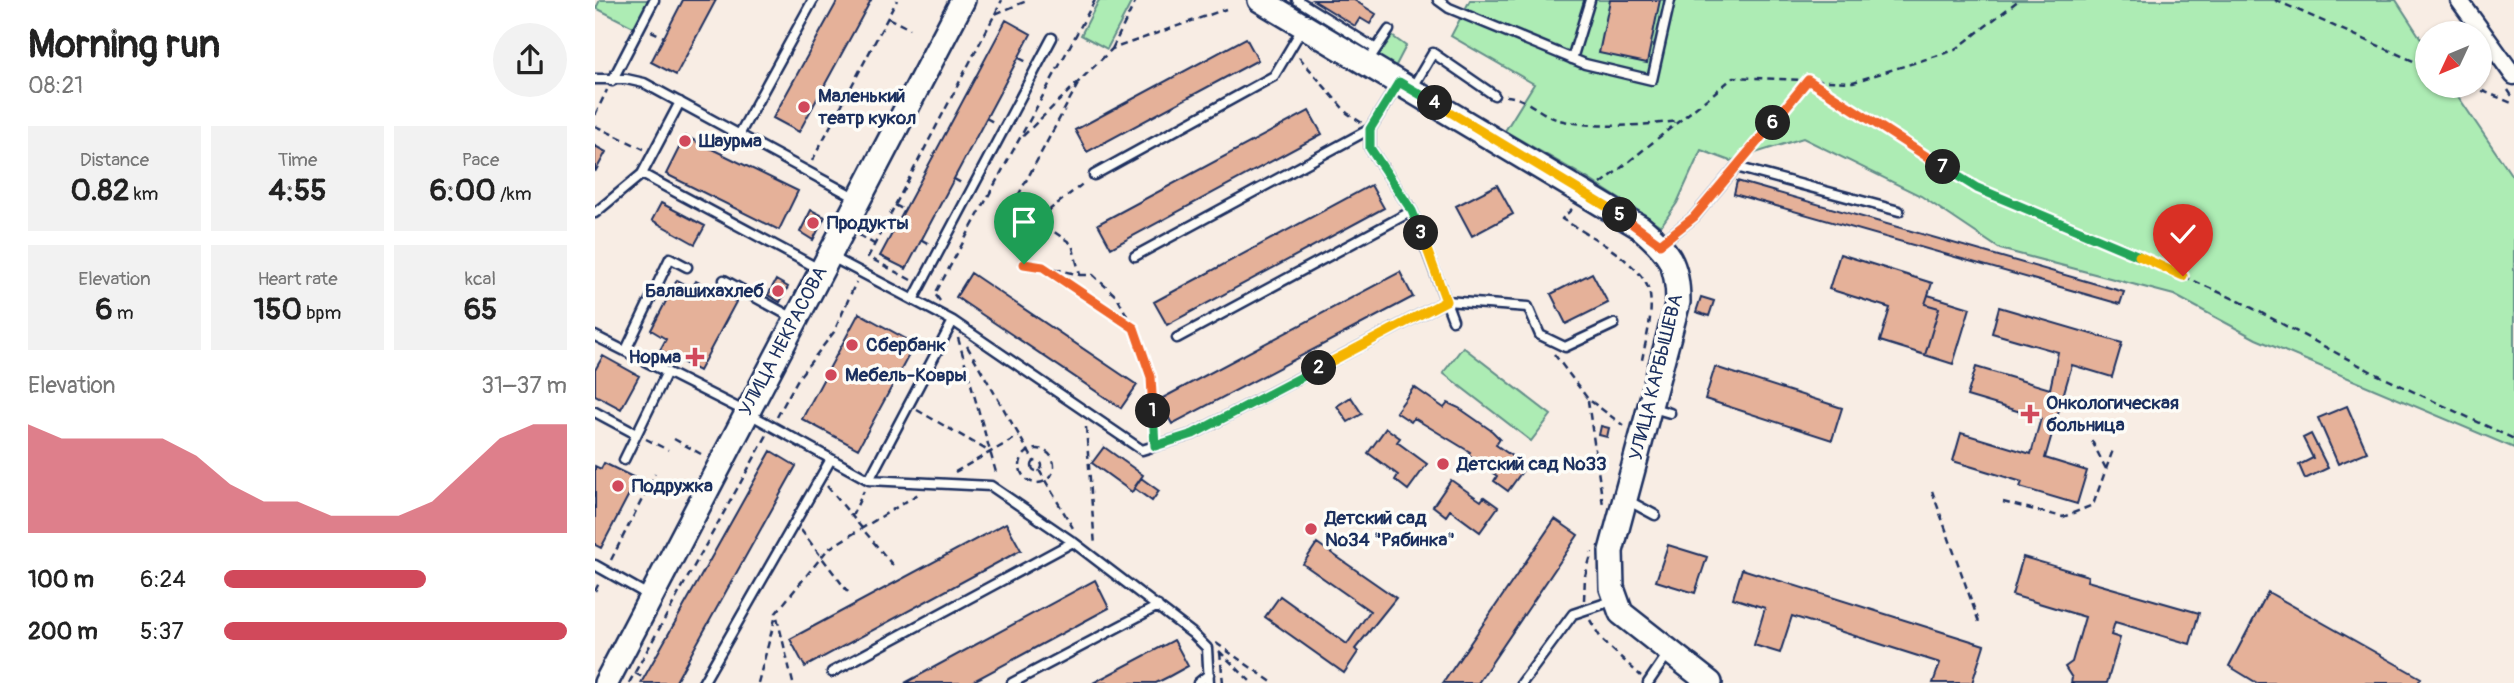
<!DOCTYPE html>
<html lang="en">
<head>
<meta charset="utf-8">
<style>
  :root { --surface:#fff; --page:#f2f2f2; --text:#222; --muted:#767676; --accent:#d1495b }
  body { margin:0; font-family:Pangolin,sans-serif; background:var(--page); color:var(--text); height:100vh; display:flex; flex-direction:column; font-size:26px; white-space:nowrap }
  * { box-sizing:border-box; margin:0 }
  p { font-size:23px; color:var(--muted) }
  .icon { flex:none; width:38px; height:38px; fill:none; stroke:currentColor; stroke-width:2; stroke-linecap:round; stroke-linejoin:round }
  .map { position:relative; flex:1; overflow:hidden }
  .side { display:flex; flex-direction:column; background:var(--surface); width:595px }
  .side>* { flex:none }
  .needle { width:46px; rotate:226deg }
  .buttons { position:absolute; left:1820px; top:21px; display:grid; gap:14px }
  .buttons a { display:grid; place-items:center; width:77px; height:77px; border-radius:50%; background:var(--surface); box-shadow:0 2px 5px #0004; font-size:35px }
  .pin { position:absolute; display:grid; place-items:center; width:60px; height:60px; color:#fff; margin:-72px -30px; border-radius:50% 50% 50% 0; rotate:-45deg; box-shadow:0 0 7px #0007 }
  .pin .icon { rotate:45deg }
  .km { position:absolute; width:35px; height:35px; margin:-18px; border-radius:50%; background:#222; color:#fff; font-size:19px; line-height:35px; text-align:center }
  .round { display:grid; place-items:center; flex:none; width:74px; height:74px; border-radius:37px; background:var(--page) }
  .summary { display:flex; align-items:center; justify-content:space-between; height:119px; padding:0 28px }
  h1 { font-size:38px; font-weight:800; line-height:52px }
  .stats { display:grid; grid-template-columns:repeat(3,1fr); gap:10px; height:119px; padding:7px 28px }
  .stats div { display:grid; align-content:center; border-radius:0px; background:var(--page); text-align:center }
  .stats b { font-size:30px; font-weight:800 }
  .stats small { font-size:19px; font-weight:400 }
  .stats p { font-size:19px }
  .chart { height:196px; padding:14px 28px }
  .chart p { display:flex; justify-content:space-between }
  .chart svg { width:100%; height:126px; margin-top:7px; fill:var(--accent); opacity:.7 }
  ul { padding:0 28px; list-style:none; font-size:23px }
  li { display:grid; grid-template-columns:112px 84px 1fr; align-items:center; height:52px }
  li i { height:18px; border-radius:9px; background:var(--accent) }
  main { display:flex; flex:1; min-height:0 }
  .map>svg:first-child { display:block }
  .green { fill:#adecb4; stroke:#648e89; stroke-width:2 }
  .building { fill:#e5b199; stroke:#1b2f5e; stroke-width:2 }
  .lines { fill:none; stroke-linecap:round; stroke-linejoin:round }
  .lane-casing { stroke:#1b2f5e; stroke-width:13 }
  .street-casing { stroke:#1b2f5e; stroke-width:21 }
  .secondary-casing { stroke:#1b2f5e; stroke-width:28 }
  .path { stroke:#1b2f5e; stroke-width:2.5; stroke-dasharray:7 5; stroke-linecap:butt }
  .lane { stroke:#fdfcf7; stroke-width:8 }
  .street { stroke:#fdfcf7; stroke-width:16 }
  .secondary { stroke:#fdfcf7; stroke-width:23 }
  .split-1-casing { stroke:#fff; stroke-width:14 }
  .split-2-casing { stroke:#fff; stroke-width:14 }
  .split-3-casing { stroke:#fff; stroke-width:14 }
  .split-4-casing { stroke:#fff; stroke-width:14 }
  .split-5-casing { stroke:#fff; stroke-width:14 }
  .split-6-casing { stroke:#fff; stroke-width:14 }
  .split-7-casing { stroke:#fff; stroke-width:14 }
  .split-8-casing { stroke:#fff; stroke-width:14 }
  .split-9-casing { stroke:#fff; stroke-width:14 }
  .split-1 { stroke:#f0652b; stroke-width:9 }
  .split-2 { stroke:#22a559; stroke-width:9 }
  .split-3 { stroke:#f5b400; stroke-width:9 }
  .split-4 { stroke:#22a559; stroke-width:9 }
  .split-5 { stroke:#f5b400; stroke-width:9 }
  .split-6 { stroke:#f0652b; stroke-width:9 }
  .split-7 { stroke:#f0652b; stroke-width:9 }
  .split-8 { stroke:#22a559; stroke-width:9 }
  .split-9 { stroke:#f5b400; stroke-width:9 }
  .poi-dot { fill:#d1495b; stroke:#fdfcf7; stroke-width:2.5 }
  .labels { text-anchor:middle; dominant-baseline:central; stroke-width:7; stroke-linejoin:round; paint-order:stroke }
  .poi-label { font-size:19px; font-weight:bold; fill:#1b2f5e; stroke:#fdfcf7; text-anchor:start }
  .street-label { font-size:19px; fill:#1b2f5e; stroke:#fdfcf7 }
</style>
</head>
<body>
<main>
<section class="side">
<div class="summary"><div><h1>Morning run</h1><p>08:21</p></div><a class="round"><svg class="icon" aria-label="share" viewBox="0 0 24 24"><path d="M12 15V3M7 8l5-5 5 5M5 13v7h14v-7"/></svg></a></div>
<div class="stats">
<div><p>Distance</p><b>0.82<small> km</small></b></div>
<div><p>Time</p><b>4:55</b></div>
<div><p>Pace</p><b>6:00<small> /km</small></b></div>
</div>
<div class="stats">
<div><p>Elevation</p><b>6<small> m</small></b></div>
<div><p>Heart rate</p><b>150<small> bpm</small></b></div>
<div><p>kcal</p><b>65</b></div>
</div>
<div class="chart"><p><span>Elevation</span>31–37 m</p>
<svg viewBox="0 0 160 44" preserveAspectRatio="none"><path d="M0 44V6L10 11L20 11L30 11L40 11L50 17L60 27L70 33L80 33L90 38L100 38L110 38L120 33L130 22L140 11L150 6L160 6V44z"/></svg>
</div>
<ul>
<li><b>100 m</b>6:24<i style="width:59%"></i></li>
<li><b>200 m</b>5:37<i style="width:100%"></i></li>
</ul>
</section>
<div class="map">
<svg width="1919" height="683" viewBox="0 0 1919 683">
  <rect width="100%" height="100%" fill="#f8ede4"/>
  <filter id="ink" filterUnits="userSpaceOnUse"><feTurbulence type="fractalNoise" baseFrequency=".0143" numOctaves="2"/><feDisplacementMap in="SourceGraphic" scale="14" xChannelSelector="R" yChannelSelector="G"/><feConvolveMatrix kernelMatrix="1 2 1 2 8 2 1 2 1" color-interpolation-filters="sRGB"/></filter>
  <g filter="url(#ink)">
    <!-- green -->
    <path class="green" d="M 5,0 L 54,0 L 40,28 L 1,8 Z
      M 504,0 L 537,1 L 512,49 L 486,35 Z
      M 875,0 L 1801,0 L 1832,48 L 1832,86 L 1856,86 L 1919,179 L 1919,448 L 1661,339 L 1579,295 L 1405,249 L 1326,196 L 1208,138 L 1135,161 L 1106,150 L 1082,203 L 1066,226 L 992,178 L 910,131 L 939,84 L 856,36 Z
      M 797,36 L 811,46 L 798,71 L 781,60 Z
      M 868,347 L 956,415 L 936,441 L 848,373 Z"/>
    <!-- building -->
    <path class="building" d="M 88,0 L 121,0 L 81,75 L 56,62 Z
      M 243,0 L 276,0 L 204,132 L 178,118 Z
      M 718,0 L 759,0 L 781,14 L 775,24 L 765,18 L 760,26 Z
      M 1015,0 L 1065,0 L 1052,63 L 1004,53 Z
      M 411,20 L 436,34 L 311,269 L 285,256 Z
      M 651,38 L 663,60 L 492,152 L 480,130 Z
      M 714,111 L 727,134 L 516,248 L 503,224 Z
      M 90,136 L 203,191 L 184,230 L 71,174 Z
      M 0,146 L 11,152 L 0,172 Z
      M 1142,181 L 1529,292 L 1525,304 L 1139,194 Z
      M 776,185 L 789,208 L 572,325 L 559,302 Z
      M 902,185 L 918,214 L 877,236 L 861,206 Z
      M 66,203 L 110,226 L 100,244 L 57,220 Z
      M 216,210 L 230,217 L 218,240 L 205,232 Z
      M 1245,254 L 1337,283 L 1330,304 L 1344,308 L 1330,355 L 1285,341 L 1295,308 L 1234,289 Z
      M 805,272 L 818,297 L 577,424 L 564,400 Z
      M 376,273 L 542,385 L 526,408 L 361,297 Z
      M 997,273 L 1013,303 L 971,324 L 956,294 Z
      M 82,280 L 97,288 L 101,281 L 141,302 L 104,371 L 65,350 L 71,339 L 56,330 Z
      M 181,280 L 193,287 L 185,302 L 173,295 Z
      M 1333,295 L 1375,308 L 1358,364 L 1330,355 L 1344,308 L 1330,304 Z
      M 1106,297 L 1119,301 L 1114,316 L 1101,312 Z
      M 1404,307 L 1527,343 L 1517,377 L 1477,365 L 1450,458 L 1492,471 L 1482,504 L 1425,487 L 1427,482 L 1358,461 L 1366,433 L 1436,454 L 1446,418 L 1372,396 L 1381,367 L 1455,389 L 1463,352 L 1397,333 Z
      M 264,313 L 320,344 L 263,449 L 207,419 Z
      M 8,356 L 44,376 L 26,409 L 0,395 L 0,370 Z
      M 1120,367 L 1247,408 L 1237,440 L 1110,399 Z
      M 819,387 L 849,408 L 853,403 L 864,408 L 897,431 L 905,439 L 901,445 L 931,466 L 913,491 L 899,481 L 902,476 L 873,455 L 875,452 L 819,418 L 816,422 L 801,412 Z
      M 756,397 L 767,414 L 753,422 L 742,406 Z
      M 1752,406 L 1772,452 L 1743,464 L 1723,418 Z
      M 1006,426 L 1014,428 L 1012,437 L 1004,435 Z
      M 791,428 L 805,438 L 802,442 L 832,464 L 813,490 L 800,480 L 803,475 L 773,453 Z
      M 1716,434 L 1733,468 L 1710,479 L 1704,465 L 1718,458 L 1708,438 Z
      M 509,447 L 548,475 L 537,492 L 497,463 Z
      M 176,451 L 201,466 L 80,683 L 46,683 Z
      M 9,463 L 42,479 L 6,548 L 0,545 L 0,466 L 6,469 Z
      M 546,478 L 564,491 L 557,501 L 539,488 Z
      M 856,480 L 886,501 L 889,497 L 903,507 L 885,532 L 855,510 L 851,516 L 838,506 Z
      M 960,519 L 983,535 L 883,683 L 848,683 Z
      M 411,523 L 426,550 L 210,667 L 195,639 Z
      M 722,543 L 801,598 L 760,649 L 763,652 L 749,673 L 670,617 L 685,596 L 752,644 L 775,611 L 708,564 Z
      M 1073,545 L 1112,557 L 1100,593 L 1061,581 Z
      M 1428,557 L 1493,576 L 1492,581 L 1604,613 L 1595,644 L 1520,622 L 1516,635 L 1525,638 L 1512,683 L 1476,683 L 1477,678 L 1470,667 L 1477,662 L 1490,617 L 1417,595 Z
      M 1147,569 L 1389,645 L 1377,683 L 1338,683 L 1345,663 L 1197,616 L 1185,653 L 1159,645 L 1170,608 L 1138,598 Z
      M 500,580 L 514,608 L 375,683 L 310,683 Z
      M 1673,592 L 1826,678 L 1823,683 L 1662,683 L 1634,666 Z
      M 579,640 L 593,666 L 573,677 L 561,683 L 498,683 Z"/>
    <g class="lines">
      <defs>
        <path id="lane" d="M 702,0 L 781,49 L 773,61
          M 843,0 L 854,8 L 990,64 L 1057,80 L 1075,0
          M 781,49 L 794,30
          M 977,59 L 995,0
          M 0,79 L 31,79 L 49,83 L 263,199
          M 17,81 L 59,0
          M 818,87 L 838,53 L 899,95
          M 775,129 L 775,148 L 817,211 L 858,320
          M 144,135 L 218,0
          M 47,174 L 85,102
          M 499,175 L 679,76 L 707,29
          M 0,213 L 47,174 L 226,270
          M 1065,244 L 1099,217 L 1141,167 L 1304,211
          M 235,256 L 358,321 L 274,480
          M 540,256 L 775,129 L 802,85
          M 129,280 L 200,319
          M 318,300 L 457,38
          M 358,321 L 547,450 L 598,434 L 851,301 L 933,307 L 945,335 L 970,347 L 1019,324
          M 0,336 L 151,412 L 274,480 L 396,486 L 478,542 L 597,633 L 612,648 L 614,683
          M 582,338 L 817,211
          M 31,350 L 75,258 L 92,267
          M 1058,408 L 1075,413
          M 0,412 L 41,434
          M 29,460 L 72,372
          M 1032,500 L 1060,515
          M 0,565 L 55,596
          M 237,672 L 478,542
          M 108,683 L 236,459
          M 417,683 L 563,606
          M 603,683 L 614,674
          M 927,683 L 978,614 L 1020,600
          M 1053,683 L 1074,652"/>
        <path id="street" d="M 1864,0 L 1919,76"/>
        <path id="secondary" d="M 665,0 L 1045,227 C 1073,251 1083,263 1083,302 L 1016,551 L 1017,588 L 1026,613 L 1115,683
          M 11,683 L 368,0"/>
      </defs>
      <!-- lane casing -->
      <use href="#lane" class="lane-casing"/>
      <!-- street casing -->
      <use href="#street" class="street-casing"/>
      <!-- secondary casing -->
      <use href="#secondary" class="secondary-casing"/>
      <!-- path -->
      <path class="path" d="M 1680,0 L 1832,67
        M 400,14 L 407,0
        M 293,18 L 315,29
        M 56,31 L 69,37
        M 517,49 L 541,0
        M 704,57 L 752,113 L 767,123
        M 424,58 L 432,62
        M 1876,86 L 1919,104
        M 1913,90 L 1919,99
        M 911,96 C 932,97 945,115 964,120 C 1003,129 1044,126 1083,121
        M 0,115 L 12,90
        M 391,118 L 400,123
        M 0,126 L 49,149
        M 428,136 L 517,49 L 631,9
        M 1147,159 L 1214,80 L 1382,188 L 1530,250 L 1646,302 L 1779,373 L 1919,439
        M 217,161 L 302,0
        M 359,179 L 368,184
        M 1006,184 L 1139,77 L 1258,82 L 1360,50 L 1424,0
        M 300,205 L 309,210
        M 977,209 L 967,219 C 991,234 1051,264 1055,295 C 1058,316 1051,339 1047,360
        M 264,235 L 279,244
        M 421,236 L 409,222 L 483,84
        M 327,240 L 336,245
        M 424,243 L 421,236 L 490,182
        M 448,266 L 485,275 L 477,244 L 455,229 L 424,243 L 429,264 L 448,266 L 539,328 L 556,377 L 560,436
        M 485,275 L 498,275 L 522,297 L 537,325
        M 316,280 L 273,257 L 400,14 L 434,0
        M 345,301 L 340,294 L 500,0
        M 363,338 L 402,476
        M 372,346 L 439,461
        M 959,354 L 993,399 L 1029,426
        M 993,401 L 1008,505
        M 322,410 L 395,452
        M 182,417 L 204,377 L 239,332 L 261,282
        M 491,427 L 500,546
        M 51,439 L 73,450
        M 79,439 L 106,454
        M 1497,441 L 1511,469
        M425 466a17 17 0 1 1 34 0a17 17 0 1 1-34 0Z
        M437 466a5 5 0 1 1 10 0a5 5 0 1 1-10 0Z
        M 444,470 L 478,528
        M 360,472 L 424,436
        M 232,486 L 300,568
        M 1337,491 L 1385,625
        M 1408,502 L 1468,517 L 1498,505 L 1519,447
        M 257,516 L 269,491
        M 206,530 L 253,592
        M 16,560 L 60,474
        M 0,591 L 5,581
        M 989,600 L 990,576 L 997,552
        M 995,620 L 1007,640 L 1046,676
        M 621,643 L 678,683
        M 624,651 L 657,683
        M 625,652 L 628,683
        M 40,673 L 49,678
        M 34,683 L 172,435
        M 163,683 L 181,615
        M 198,683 L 181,613 L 233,549 L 325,493"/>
      <!-- lane -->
      <use href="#lane" class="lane"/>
      <!-- street -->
      <use href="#street" class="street"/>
      <!-- secondary -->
      <use href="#secondary" class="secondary"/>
    </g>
  </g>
  <g class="lines" filter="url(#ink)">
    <defs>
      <path id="split-1" d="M 429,264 L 448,267 L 539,328 L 556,377 L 558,411"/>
      <path id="split-2" d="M 558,411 L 560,446 L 598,434 L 724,368"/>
      <path id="split-3" d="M 724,368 L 851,301 L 826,233"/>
      <path id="split-4" d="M 826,233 L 817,211 L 775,148 L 775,129 L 804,82 L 840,103"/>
      <path id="split-5" d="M 840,103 L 1025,215"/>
      <path id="split-6" d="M 1025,215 L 1065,244 L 1099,217 L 1178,123"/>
      <path id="split-7" d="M 1178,123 L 1213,80 L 1348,167"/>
      <path id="split-8" d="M 1348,167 L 1382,188 L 1544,256"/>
      <path id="split-9" d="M 1544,256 L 1588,276"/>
    </defs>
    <!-- split-1 casing -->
    <use href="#split-1" class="split-1-casing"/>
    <!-- split-2 casing -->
    <use href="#split-2" class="split-2-casing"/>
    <!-- split-3 casing -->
    <use href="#split-3" class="split-3-casing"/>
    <!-- split-4 casing -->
    <use href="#split-4" class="split-4-casing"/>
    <!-- split-5 casing -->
    <use href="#split-5" class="split-5-casing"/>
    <!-- split-6 casing -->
    <use href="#split-6" class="split-6-casing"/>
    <!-- split-7 casing -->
    <use href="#split-7" class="split-7-casing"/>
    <!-- split-8 casing -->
    <use href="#split-8" class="split-8-casing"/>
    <!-- split-9 casing -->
    <use href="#split-9" class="split-9-casing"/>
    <!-- split-1 -->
    <use href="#split-1" class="split-1"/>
    <!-- split-2 -->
    <use href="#split-2" class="split-2"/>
    <!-- split-3 -->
    <use href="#split-3" class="split-3"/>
    <!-- split-4 -->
    <use href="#split-4" class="split-4"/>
    <!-- split-5 -->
    <use href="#split-5" class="split-5"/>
    <!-- split-6 -->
    <use href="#split-6" class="split-6"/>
    <!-- split-7 -->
    <use href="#split-7" class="split-7"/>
    <!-- split-8 -->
    <use href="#split-8" class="split-8"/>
    <!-- split-9 -->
    <use href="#split-9" class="split-9"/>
  </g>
  <!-- markers -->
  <g class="poi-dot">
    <circle cx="209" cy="107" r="7"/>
    <circle cx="90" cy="141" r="7"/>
    <circle cx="218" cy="223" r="7"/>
    <circle cx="183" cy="291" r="7"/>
    <circle cx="257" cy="345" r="7"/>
    <path d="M96.5 346.5h7v7h7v7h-7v7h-7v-7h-7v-7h7z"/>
    <circle cx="236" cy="375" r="7"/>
    <path d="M1431.5 403.5h7v7h7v7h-7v7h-7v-7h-7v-7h7z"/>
    <circle cx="848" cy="464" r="7"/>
    <circle cx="23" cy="486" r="7"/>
    <circle cx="716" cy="529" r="7"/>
  </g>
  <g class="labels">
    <!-- poi labels -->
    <g class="poi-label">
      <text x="223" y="96">Маленький<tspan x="223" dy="22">театр кукол</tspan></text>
      <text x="104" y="141">Шаурма</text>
      <text x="232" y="223">Продукты</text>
      <text x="169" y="291" text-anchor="end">Балашихахлеб</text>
      <text x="271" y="345">Сбербанк</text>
      <text x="86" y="357" text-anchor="end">Норма</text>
      <text x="250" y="375">Мебель-Ковры</text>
      <text x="1451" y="403">Онкологическая<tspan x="1451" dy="22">больница</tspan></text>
      <text x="862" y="464">Детский сад №33</text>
      <text x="37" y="486">Подружка</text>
      <text x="730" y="518">Детский сад<tspan x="730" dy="22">№34 "Рябинка"</tspan></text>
    </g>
    <!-- street labels -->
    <g class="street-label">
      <text transform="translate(188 341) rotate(-62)">УЛИЦА НЕКРАСОВА</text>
      <text transform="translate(1061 377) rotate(-76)">УЛИЦА КАРБЫШЕВА</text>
    </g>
  </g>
</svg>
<div class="buttons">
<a><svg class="needle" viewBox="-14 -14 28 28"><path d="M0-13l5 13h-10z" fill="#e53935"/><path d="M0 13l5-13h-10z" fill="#767676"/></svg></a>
</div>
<div class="pin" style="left:429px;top:264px;background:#1e9e55"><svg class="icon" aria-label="arrive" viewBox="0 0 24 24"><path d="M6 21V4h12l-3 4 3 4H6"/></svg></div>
<div class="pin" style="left:1588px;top:276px;background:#d93025"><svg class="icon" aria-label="check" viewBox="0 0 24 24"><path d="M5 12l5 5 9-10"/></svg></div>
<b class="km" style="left:558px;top:411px">1</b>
<b class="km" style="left:724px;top:368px">2</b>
<b class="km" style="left:826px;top:233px">3</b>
<b class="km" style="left:840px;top:103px">4</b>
<b class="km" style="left:1025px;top:215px">5</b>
<b class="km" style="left:1178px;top:123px">6</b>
<b class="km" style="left:1348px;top:167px">7</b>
</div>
</main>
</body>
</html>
